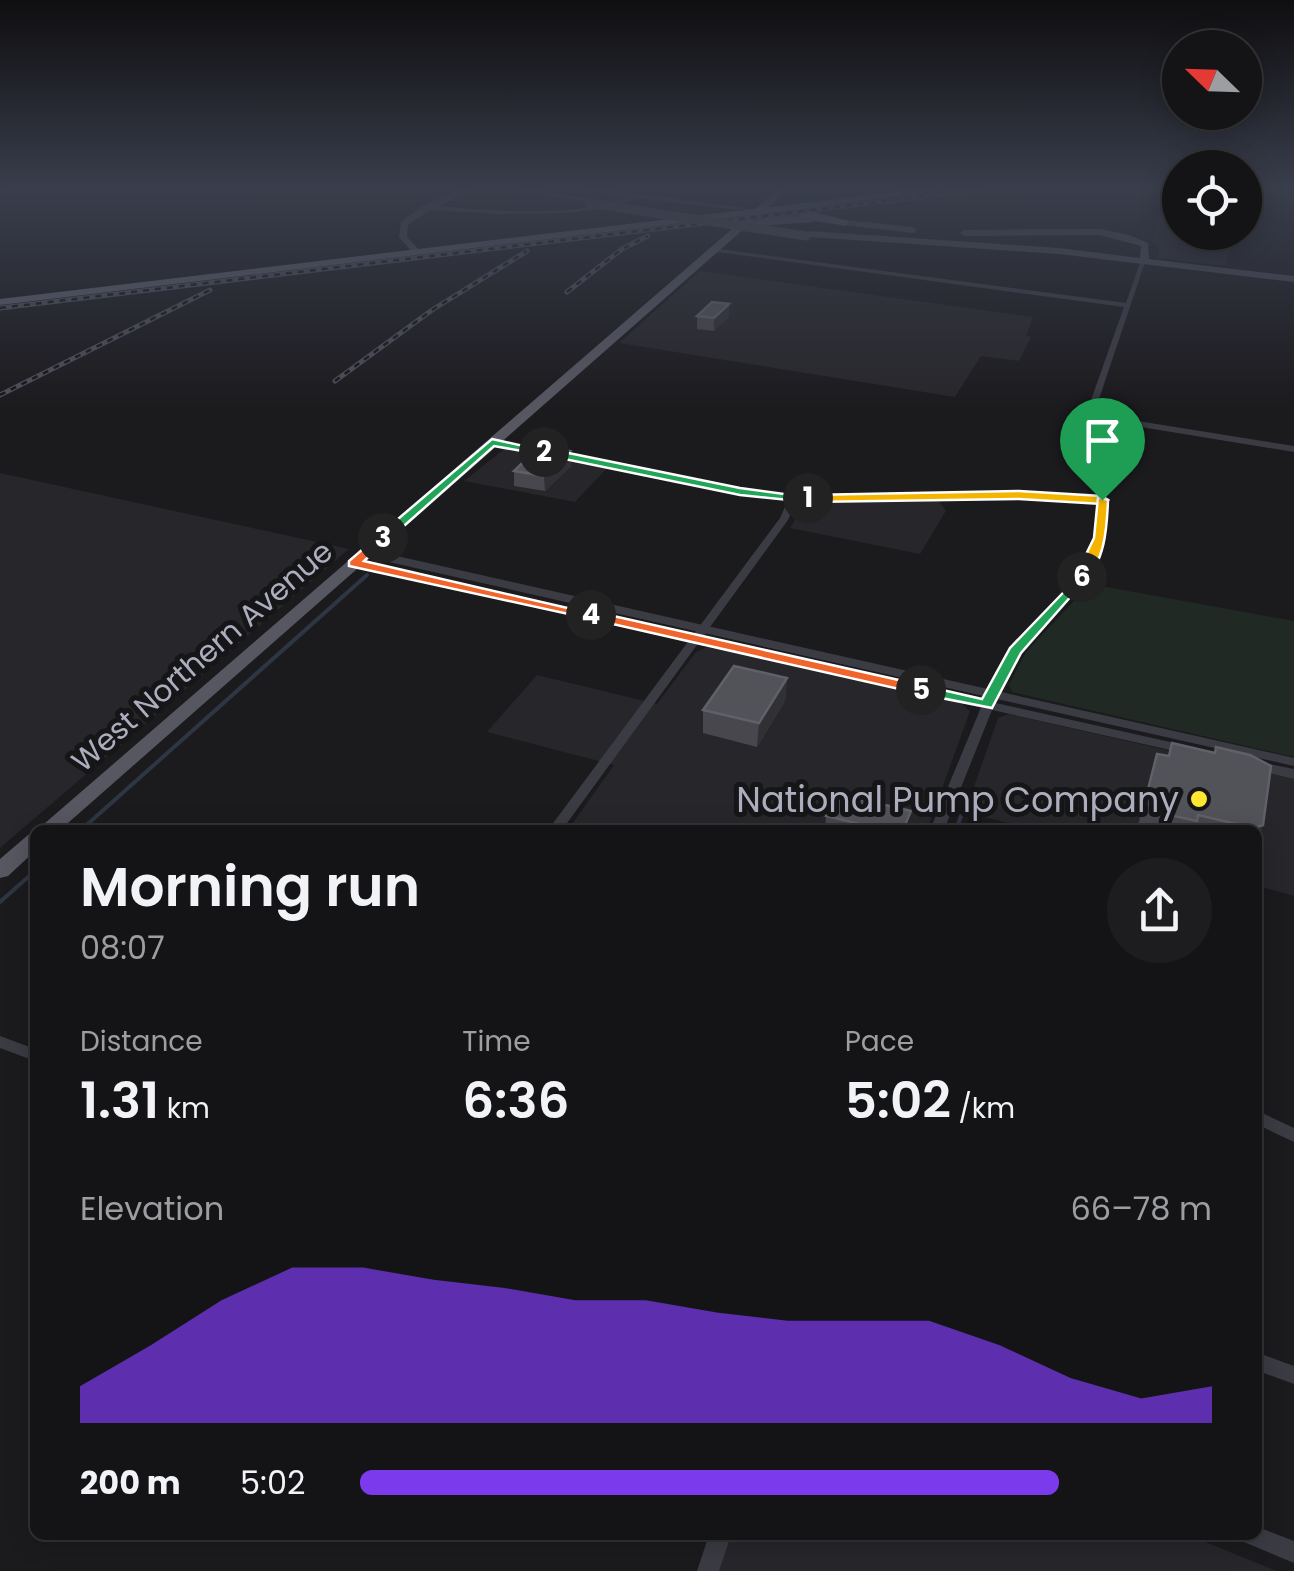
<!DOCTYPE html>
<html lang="en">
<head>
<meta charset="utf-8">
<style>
  :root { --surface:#141416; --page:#1d1d1f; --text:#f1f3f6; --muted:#9d9ea1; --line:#333335; --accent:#7c3aed }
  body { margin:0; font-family:Poppins,sans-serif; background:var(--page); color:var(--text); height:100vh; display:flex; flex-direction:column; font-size:38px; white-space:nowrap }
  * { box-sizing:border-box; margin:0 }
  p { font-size:32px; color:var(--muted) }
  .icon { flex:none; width:55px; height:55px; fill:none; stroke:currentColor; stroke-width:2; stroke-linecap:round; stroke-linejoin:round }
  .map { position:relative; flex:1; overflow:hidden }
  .sheet { position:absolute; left:30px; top:825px; width:1232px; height:715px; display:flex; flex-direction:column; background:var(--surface); border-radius:15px; box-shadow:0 5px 25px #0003,0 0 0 2px var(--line) }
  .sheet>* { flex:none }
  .needle { width:65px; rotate:293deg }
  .buttons { position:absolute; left:1162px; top:30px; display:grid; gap:20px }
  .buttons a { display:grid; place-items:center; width:100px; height:100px; border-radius:50%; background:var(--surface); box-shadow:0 5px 25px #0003,0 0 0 2px var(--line); font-size:50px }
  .pin { position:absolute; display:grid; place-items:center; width:85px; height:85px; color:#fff; margin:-102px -42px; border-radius:50% 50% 50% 0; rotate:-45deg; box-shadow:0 0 10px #0007 }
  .pin .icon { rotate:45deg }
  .km { position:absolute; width:50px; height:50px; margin:-25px; border-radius:50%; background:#222; color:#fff; font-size:28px; line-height:50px; text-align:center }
  .round { display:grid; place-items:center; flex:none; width:105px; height:105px; border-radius:52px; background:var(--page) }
  .headline { display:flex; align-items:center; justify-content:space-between; height:170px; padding:0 50px }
  h1 { font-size:55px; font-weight:600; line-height:75px }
  .stats { display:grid; grid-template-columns:repeat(3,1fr); gap:15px; height:170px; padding:10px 50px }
  .stats div { display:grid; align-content:center }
  .stats b { font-size:50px; font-weight:600 }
  .stats small { font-size:28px; font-weight:400 }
  .stats p { font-size:28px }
  .chart { height:280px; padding:20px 50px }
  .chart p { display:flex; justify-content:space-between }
  .chart svg { width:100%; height:180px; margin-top:10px; fill:var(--accent); opacity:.7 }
  ul { padding:0 50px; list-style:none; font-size:32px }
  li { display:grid; grid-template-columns:160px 120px 1fr; align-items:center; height:75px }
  li i { height:25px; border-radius:12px; background:var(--accent) }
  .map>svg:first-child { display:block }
  .built { fill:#27262a }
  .green { fill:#202923 }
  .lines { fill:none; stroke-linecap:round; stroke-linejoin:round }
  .stream { stroke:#2f3643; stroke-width:4 }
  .minor { fill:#3b3b43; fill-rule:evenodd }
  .tertiary { fill:#3b3b43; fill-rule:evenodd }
  .secondary { fill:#494953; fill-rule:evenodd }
  .primary { fill:#575762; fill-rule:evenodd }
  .trunk { fill:#5f5f6b; fill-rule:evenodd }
  .rail-casing { stroke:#4e4e58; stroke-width:5 }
  .rail { stroke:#161518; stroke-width:2.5; stroke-dasharray:6; stroke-linecap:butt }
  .secondary-bridge { stroke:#494953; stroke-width:9 }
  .wall { fill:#48474d }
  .shaded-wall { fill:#313035 }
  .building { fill:#525259; stroke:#606069; stroke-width:2.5 }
  .split-1 { fill:#f5b400; stroke:#fff; stroke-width:2.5 }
  .split-2 { fill:#22a559; stroke:#fff; stroke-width:2.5 }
  .split-3 { fill:#22a559; stroke:#fff; stroke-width:2.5 }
  .split-4 { fill:#f0652b; stroke:#fff; stroke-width:2.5 }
  .split-5 { fill:#f0652b; stroke:#fff; stroke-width:2.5 }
  .split-6 { fill:#22a559; stroke:#fff; stroke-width:2.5 }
  .split-7 { fill:#f5b400; stroke:#fff; stroke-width:2.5 }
  .poi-dot { fill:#ffe631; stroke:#161518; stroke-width:4 }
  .labels { text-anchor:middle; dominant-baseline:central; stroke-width:10; stroke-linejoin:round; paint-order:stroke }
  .far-street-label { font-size:30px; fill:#acaebd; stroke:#161518 }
  .poi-label { font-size:35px; fill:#acaebd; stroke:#161518; text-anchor:end }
</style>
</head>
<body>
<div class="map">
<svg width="1294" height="1571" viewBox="0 0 1294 1571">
  <rect width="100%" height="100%" fill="#1b1a1d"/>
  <!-- built -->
  <path class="built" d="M 1162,212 L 1180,214 L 1180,232 L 1234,233 L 1226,266 L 1157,258 L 1159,249 L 1152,241 Z
    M 700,271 L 1033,317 L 1026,336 L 1031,337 L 1019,361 L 981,356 L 955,397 L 619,343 Z
    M 503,450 L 511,450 L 608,467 L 575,502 L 464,481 Z
    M 0,473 L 349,549 L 0,848 Z
    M 939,501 L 946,511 L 920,554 L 790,528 L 805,503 Z
    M 710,646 L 961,703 L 970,711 L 927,830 L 568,830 L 614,765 L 487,732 L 537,675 L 657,704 L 696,652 Z
    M 1008,714 L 1294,779 L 1294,896 L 1258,886 L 1258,830 L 1036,830 L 965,812 L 998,718 Z
    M 727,1535 L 1188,1535 L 1277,1571 L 715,1571 Z"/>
  <!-- green -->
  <path class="green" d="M 1090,584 L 1294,621 L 1294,757 L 1012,692 L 1009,685 L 1026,652 Z"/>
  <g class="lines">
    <!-- stream -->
    <path class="stream" d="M 81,830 L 367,575
      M 956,830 L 961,816
      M 0,902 L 35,871"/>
    <!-- minor -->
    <path class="minor" d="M 712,248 L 1126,303 L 1141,260 L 1146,259 L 1094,414 L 1294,446 L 1294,452 L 1092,419 L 1088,431 L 1107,500 L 1105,539 L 1082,584 L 1008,670 L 944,830 L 930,830 L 997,669 L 1073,581 L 1095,539 L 1097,502 L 1019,498 L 837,502 L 797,500 L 788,520 L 562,830 L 548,830 L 780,518 L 788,500 L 770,499 L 492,446 L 488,443 L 489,441 L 770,493 L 837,496 L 1019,492 L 1097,497 L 1080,431 L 1124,307 L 710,251 Z
      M 0,1036 L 35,1049 L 35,1061 L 0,1048 Z
      M 1258,1111 L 1294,1128 L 1294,1142 L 1258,1125 Z
      M 1258,1353 L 1294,1366 L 1294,1384 L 1258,1371 Z
      M 1258,1527 L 1294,1541 L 1294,1563 L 1244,1542 L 1240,1535 L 1258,1535 Z
      M 709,1535 L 731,1535 L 719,1571 L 697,1571 Z"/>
    <!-- tertiary -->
    <path class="tertiary" d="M 4,190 L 13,190 L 0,196 L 0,192 Z
      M 366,549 L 1294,758 L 1294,766 L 362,556 L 360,553 Z
      M 354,559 L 1188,746 L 1195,750 L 1188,754 L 350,566 L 348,563 Z
      M 1254,761 L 1294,769 L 1294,779 L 1249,768 L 1247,765 L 1249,762 Z"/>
    <!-- secondary -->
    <path class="secondary" d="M 461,190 L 472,190 L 439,206 C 489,211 581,218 626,197 L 583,190 L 608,190 L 745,208 L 741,210 L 637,198 L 619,206 L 567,213 L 503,214 L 430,210 L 408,225 L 407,237 L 421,252 L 414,254 L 399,237 L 401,222 L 424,205 Z
      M 519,190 L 539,190 L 598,201 L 594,203 Z
      M 747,210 L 913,227 L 917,230 L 913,233 L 750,214 Z
      M 1100,229 L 1129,235 L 1148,243 L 1149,259 L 1294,276 L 1294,282 L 1059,254 L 810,237 L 806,234 L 810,231 L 1059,248 L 1140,258 L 1141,246 L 1100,235 L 964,236 L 960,233 L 964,230 Z"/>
    <!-- primary -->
    <path class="primary" d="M 777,190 L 787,190 L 753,221 L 771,217 L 811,217 L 814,222 L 746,227 L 60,830 L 37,830 Z
      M 35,833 L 35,851 L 8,876 L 0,878 L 0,859 L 28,835 Z"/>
    <!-- trunk -->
    <path class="trunk" d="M 912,190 L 940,190 L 802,209 L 849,221 L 846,226 L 801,217 L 792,210 L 0,305 L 0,299 Z"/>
    <defs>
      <path id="rail" d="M 567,292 L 622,249 L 648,236
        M 0,308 L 979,190
        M 335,381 L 432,310 L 527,251
        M 0,395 L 210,290"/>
    </defs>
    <!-- rail casing -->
    <use href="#rail" class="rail-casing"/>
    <!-- rail -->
    <use href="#rail" class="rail"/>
    <!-- secondary-bridge -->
    <path class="secondary-bridge" d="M 589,203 L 806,236"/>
  </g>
  <!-- wall -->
  <path class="wall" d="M 729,304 L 729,317 L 714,331 L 697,329 L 697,316 Z
    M 570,451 L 571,466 L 545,491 L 514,486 L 514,471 Z
    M 787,678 L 785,701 L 757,747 L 703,733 L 703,710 Z
    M 1157,754 L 1263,825 L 1258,840 L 1258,830 L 1143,830 L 1138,825 Z
    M 826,816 L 908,830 L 825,830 Z"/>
  <!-- shaded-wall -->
  <path class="shaded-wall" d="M 729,304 L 729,317 L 714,331 L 714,318 Z
    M 570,451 L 571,466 L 545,491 L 544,476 Z
    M 787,678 L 785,701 L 757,747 L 759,723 Z
    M 1263,825 L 1258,840 L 1258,830 L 1253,830 L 1254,828 Z"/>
  <!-- building -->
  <path class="building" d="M 712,302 L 729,304 L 714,318 L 697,316 Z
    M 540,446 L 570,451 L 544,476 L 514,471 Z
    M 734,666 L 787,678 L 759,723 L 703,710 Z
    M 1172,743 L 1215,753 L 1216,747 L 1250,755 L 1271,766 L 1263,825 L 1254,828 L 1198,815 L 1197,821 L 1156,812 L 1145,801 L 1157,754 L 1169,756 Z
    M 837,794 L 911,811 L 903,830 L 885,830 L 826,816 Z"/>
  <!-- sky -->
  <linearGradient id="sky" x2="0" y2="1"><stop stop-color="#0f0e10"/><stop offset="0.46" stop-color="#393e4c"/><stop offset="1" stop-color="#393e4c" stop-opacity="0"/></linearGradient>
  <rect width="1294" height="410" fill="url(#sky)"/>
  <!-- split-1 -->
  <path class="split-1" d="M 1019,491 L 1102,496 L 1108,500 L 1102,504 L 1019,499 L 808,502 L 803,498 L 808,495 Z"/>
  <!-- split-2 -->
  <path class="split-2" d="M 544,448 L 740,488 L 814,498 L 808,502 L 740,495 L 540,454 Z"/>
  <!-- split-3 -->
  <path class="split-3" d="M 492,439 L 550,452 L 544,455 L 494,446 L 387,541 L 378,541 L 378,536 Z"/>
  <!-- split-4 -->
  <path class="split-4" d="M 378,536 L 389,538 L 364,561 L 598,615 L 591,619 L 349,566 L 349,561 Z"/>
  <!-- split-5 -->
  <path class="split-5" d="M 591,611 L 921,685 L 929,690 L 921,694 L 586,618 L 584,615 Z"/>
  <!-- split-6 -->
  <path class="split-6" d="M 1082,573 L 1088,577 L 1021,653 L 992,708 L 916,693 L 914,690 L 921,685 L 982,699 L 1010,648 Z"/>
  <!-- split-7 -->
  <path class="split-7" d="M 1098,497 L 1108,500 C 1107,527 1105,565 1082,581 L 1075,577 L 1094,538 Z"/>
  <!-- markers -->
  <circle class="poi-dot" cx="1199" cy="799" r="10"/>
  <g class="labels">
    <!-- far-street labels -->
    <g class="far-street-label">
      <text transform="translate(202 656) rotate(-41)">West Northern Avenue</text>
    </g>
    <!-- poi labels -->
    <g class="poi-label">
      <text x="1179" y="799">National Pump Company</text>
    </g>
  </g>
</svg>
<div class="buttons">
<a><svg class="needle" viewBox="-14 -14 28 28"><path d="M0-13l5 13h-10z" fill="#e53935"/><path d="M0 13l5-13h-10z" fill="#9d9ea1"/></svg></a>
<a><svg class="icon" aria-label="locate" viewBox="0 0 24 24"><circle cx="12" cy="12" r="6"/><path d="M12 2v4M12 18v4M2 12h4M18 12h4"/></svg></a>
</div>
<div class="pin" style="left:1102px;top:500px;background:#1e9e55"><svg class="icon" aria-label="arrive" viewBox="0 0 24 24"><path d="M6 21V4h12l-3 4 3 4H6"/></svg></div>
<b class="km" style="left:808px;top:498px">1</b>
<b class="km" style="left:544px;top:452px">2</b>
<b class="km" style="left:383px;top:538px">3</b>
<b class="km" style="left:591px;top:615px">4</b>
<b class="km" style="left:921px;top:690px">5</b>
<b class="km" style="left:1082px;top:577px">6</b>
<section class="sheet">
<div class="headline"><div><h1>Morning run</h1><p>08:07</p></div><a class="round"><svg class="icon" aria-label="share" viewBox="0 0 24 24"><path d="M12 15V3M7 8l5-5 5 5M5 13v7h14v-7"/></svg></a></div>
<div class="stats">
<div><p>Distance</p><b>1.31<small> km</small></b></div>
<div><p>Time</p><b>6:36</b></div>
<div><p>Pace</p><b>5:02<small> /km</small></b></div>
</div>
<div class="chart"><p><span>Elevation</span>66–78 m</p>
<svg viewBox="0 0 160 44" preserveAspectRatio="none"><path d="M0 44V35L10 25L20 14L30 6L40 6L50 9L60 11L70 14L80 14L90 17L100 19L110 19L120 19L130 25L140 33L150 38L160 35V44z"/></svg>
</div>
<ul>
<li><b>200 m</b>5:02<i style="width:82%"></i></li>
</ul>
</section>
</div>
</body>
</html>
